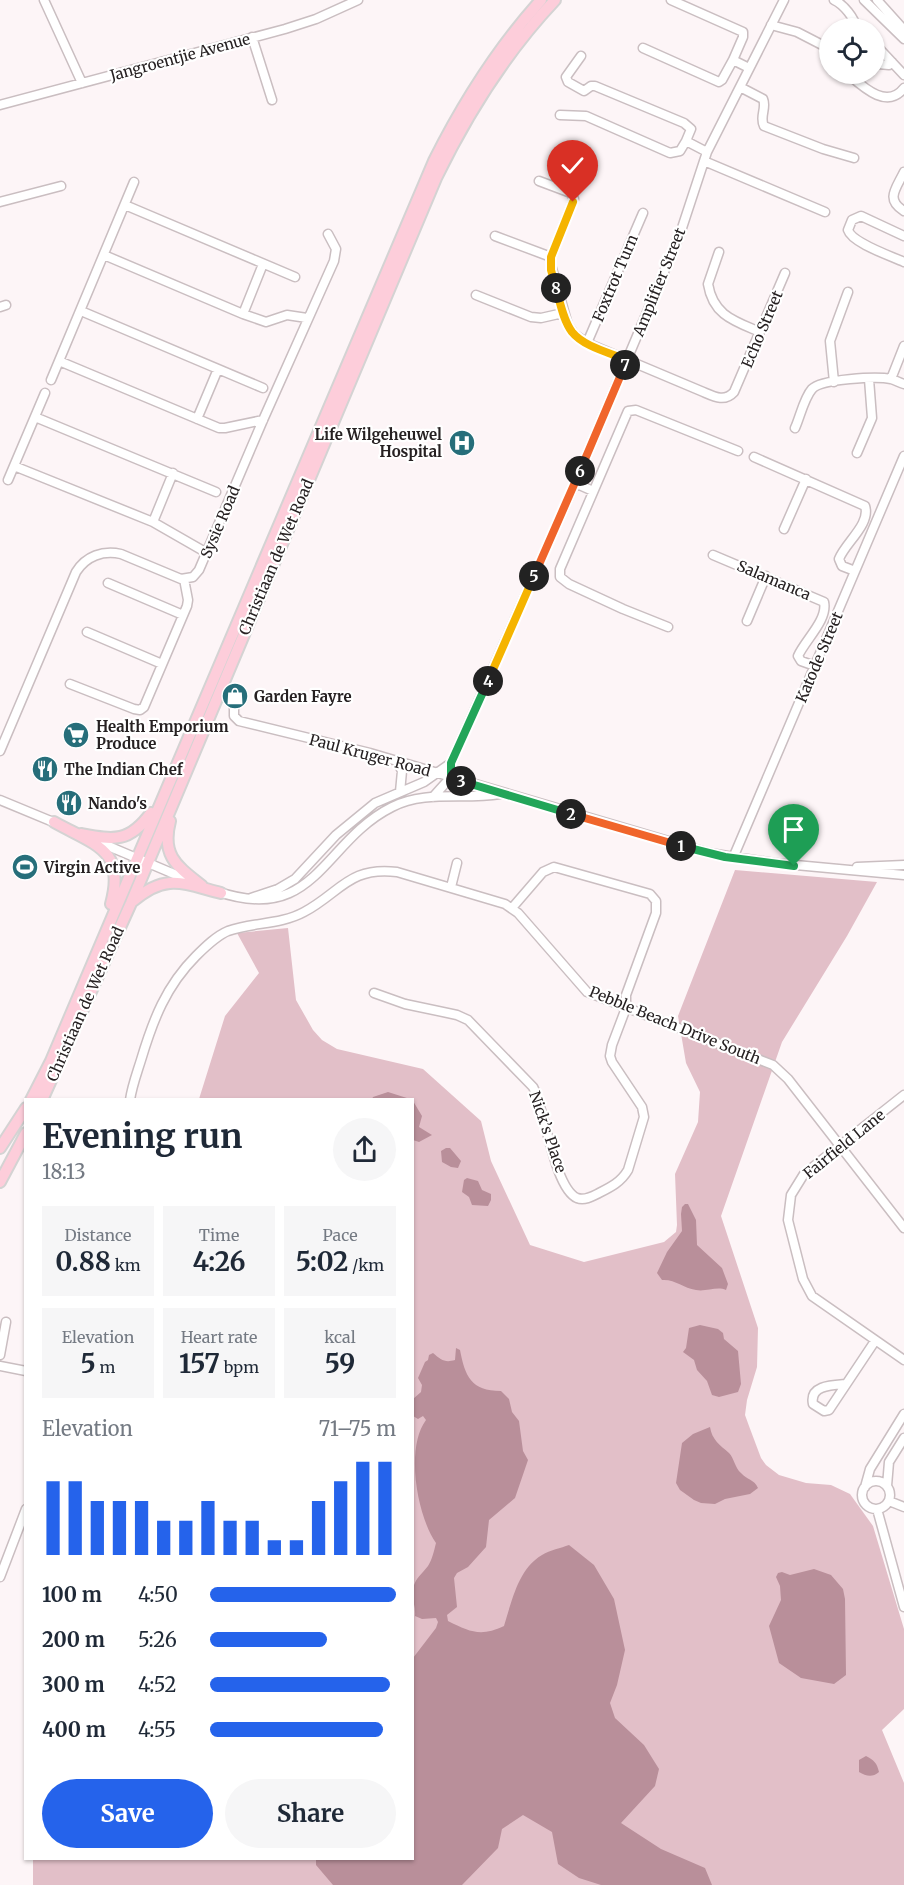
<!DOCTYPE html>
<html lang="en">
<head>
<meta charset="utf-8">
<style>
  :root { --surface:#fff; --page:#f6f6f7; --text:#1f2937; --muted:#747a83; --accent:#2563eb }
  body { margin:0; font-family:Merriweather,serif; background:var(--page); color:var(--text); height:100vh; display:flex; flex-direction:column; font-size:22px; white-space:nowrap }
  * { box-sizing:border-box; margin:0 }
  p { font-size:20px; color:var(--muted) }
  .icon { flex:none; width:33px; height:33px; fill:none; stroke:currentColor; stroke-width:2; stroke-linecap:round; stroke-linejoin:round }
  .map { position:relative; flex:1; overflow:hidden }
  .details { position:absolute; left:24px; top:1098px; width:390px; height:762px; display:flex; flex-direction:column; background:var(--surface); border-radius:0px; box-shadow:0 2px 4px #0004 }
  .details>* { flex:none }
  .tools { position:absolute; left:819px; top:18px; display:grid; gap:12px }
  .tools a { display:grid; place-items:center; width:66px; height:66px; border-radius:50%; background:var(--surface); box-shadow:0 2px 4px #0004; font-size:30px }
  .pin { position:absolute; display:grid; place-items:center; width:51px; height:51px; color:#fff; margin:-62px -26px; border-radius:50% 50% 50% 0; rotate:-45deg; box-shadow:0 0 6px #0007 }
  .pin .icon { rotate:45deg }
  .km { position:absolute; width:30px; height:30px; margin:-15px; border-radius:50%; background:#222; color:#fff; font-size:16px; line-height:30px; text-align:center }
  .round { display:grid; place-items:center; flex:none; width:63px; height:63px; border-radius:32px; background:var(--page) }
  .summary { display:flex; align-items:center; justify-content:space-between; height:102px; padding:0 18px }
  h1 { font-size:33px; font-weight:700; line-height:45px }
  .figures { display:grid; grid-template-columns:repeat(3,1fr); gap:9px; height:102px; padding:6px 18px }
  .figures div { display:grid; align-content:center; border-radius:0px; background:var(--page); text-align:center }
  .figures b { font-size:26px; font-weight:700 }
  .figures small { font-size:16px; font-weight:400 }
  .figures p { font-size:16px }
  .chart { height:168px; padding:12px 18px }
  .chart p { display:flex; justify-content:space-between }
  .chart svg { width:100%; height:108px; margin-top:6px; stroke:var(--accent); stroke-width:6 }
  .primary-button { display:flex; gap:12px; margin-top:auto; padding:12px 18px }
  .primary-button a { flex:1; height:69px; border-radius:36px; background:var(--accent); color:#fff; font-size:24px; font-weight:700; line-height:69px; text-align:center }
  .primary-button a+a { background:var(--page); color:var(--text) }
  ul { padding:0 18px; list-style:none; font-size:20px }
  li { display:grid; grid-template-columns:96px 72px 1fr; align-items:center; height:45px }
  li i { height:15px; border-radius:8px; background:var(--accent) }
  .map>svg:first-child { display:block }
  .green { fill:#e2bfc8 }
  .water { fill:#b98f9a }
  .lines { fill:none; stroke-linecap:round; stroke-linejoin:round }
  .minor-casing { stroke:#cabec1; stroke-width:11 }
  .major-casing { stroke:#d4d3d3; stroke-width:14 }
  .minor { stroke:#fff; stroke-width:8 }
  .major { stroke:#fdcdda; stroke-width:10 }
  .split-1-casing { stroke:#fff; stroke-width:12 }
  .split-2-casing { stroke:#fff; stroke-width:12 }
  .split-3-casing { stroke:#fff; stroke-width:12 }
  .split-4-casing { stroke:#fff; stroke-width:12 }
  .split-5-casing { stroke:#fff; stroke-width:12 }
  .split-6-casing { stroke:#fff; stroke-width:12 }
  .split-7-casing { stroke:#fff; stroke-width:12 }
  .split-8-casing { stroke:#fff; stroke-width:12 }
  .split-9-casing { stroke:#fff; stroke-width:12 }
  .split-1 { stroke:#22a559; stroke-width:8 }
  .split-2 { stroke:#f0652b; stroke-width:8 }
  .split-3 { stroke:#22a559; stroke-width:8 }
  .split-4 { stroke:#22a559; stroke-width:8 }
  .split-5 { stroke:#f5b400; stroke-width:8 }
  .split-6 { stroke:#f0652b; stroke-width:8 }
  .split-7 { stroke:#f0652b; stroke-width:8 }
  .split-8 { stroke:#f5b400; stroke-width:8 }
  .split-9 { stroke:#f5b400; stroke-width:8 }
  .labels { text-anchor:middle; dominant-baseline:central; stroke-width:4.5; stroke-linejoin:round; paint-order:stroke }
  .street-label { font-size:15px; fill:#262122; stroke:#fff }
  .poi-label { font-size:15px; font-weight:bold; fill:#262122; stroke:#fff; text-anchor:start }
</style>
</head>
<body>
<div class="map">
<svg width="904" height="1885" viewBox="0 0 904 1885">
  <rect width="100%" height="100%" fill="#fdf5f7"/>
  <!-- green -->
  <path class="green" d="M 735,870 L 877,882 L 847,936 L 782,1042 L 721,1216 L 758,1328 L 757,1367 L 747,1400 L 745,1415 L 749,1426 L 761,1458 L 766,1465 L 779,1475 L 806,1483 L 831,1485 L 850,1494 L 873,1526 L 904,1629 L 904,1709 L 882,1730 L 904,1783 L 904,1885 L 33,1885 L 33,1859 L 412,1858 L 412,1100 L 199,1099 L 225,1016 L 259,973 L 237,933 L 288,928 L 296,1000 L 313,1030 L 322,1040 L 337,1049 L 423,1069 L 481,1121 L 491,1161 L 530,1245 L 584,1262 L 664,1242 L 676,1232 L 677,1225 L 675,1174 L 698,1122 L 700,1092 L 686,1063 L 678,1016 Z"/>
  <!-- water -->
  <path class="water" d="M 388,1092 L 410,1099 L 372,1099 L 373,1097 Z
    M 413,1101 L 422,1116 L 419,1127 L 432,1135 L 419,1142 L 413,1140 Z
    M 446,1148 L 450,1148 L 461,1161 L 458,1168 L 451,1167 L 442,1162 L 441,1151 Z
    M 467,1178 L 478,1181 L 482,1190 L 491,1194 L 491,1200 L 488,1206 L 472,1205 L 469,1197 L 462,1192 L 464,1180 Z
    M 685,1204 L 688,1204 L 696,1220 L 697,1245 L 722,1268 L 728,1284 L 726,1290 C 717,1286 706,1292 696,1290 C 683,1288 675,1279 662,1280 L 657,1273 L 667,1252 L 682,1231 L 681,1214 L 682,1207 Z
    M 700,1325 L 718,1329 L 723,1333 L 724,1339 L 738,1351 L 741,1384 L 738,1392 L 719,1397 L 712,1395 L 707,1381 L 697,1370 L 694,1360 L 683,1352 L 686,1348 L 689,1328 Z
    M 456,1348 L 460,1350 C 465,1376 471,1391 501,1391 L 509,1399 L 512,1412 L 519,1421 L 523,1451 L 528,1460 L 515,1498 L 489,1520 L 486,1547 L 468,1567 L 457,1573 L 454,1578 L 457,1607 L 447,1615 L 448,1621 C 470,1632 481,1637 504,1626 C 512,1601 518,1569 542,1555 C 550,1550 561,1548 569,1545 L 594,1565 L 614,1599 L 625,1650 L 617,1685 L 610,1703 L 615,1718 L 644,1745 L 659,1769 L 655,1786 L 621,1823 L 661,1849 L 705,1868 L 712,1885 L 601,1885 L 579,1878 L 558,1864 L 552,1832 L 523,1815 L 502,1829 L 498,1848 L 462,1885 L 333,1885 L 316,1865 L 316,1859 L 412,1858 L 413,1658 L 436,1628 L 438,1622 L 436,1618 L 422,1619 L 415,1616 C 416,1606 411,1598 413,1589 C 415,1578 422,1574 428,1566 C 432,1560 434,1551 436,1543 C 417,1516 405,1448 426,1420 L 423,1416 L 418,1419 L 413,1416 L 413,1399 L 421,1392 L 422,1385 L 418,1378 L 425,1362 L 428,1360 L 429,1355 L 433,1353 C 441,1360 445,1363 455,1360 Z
    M 710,1427 C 712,1440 720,1445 729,1453 C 734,1458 735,1468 741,1473 C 747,1480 754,1479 758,1488 L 750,1494 L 725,1499 L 715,1504 L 701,1503 L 694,1500 L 680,1490 L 676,1483 L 682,1443 L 693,1434 Z
    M 814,1569 L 831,1575 L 843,1589 L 845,1599 L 846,1675 L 834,1684 L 801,1678 L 779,1663 L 769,1626 L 781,1600 L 780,1586 L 776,1577 L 778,1573 L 782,1572 L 790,1575 Z
    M 866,1756 C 874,1760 877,1763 879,1772 C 872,1778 866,1776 859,1772 L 859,1760 Z"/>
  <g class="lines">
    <defs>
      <path id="minor" d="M 44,0 L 82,83
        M 671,0 L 743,32 L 743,37 L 733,60
        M 834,0 C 843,4 855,18 856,28
        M 864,0 L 904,39
        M 877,0 L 904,30
        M 771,25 L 797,32 L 830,49
        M 252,37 L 272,100
        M 874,43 L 904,75
        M 643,48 L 719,82 L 722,80 L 733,60 L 749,68
        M 581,56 L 566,77 L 568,82 L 584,91 L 591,86 L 595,86 L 684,123 L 691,129 L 686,141
        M 878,64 L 889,65 L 892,62
        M 848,74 C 863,87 887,110 904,88
        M 740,87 L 763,99 C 767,108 759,117 764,126 L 823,149 L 854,158
        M 0,105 L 285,29 L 316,19 L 358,0
        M 560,115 L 586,116 L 670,153 L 680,151 L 686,141 L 707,152
        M 704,161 L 825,212
        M 904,172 C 896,189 885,199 904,211
        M 539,181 L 571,193 L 574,199 L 551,257 L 551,265 L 568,325 L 574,334 L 587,343 L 701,391 C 713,396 724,403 734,392 L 785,273
        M 0,202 L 61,186
        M 125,205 L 295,277
        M 495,236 L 551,257
        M 904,236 L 861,216 L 852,220 L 848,230 C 852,243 891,256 904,262
        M 719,252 L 708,284 C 713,315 734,321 760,332
        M 104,255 L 243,314
        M 263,264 L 243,314 L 266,322 L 287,315 L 307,318
        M 476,295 L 531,317 L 541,318 L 563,313
        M 0,307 L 6,305
        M 81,311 L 263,388
        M 587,343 L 643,213
        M 59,361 L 219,428 L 225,428 L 263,420
        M 891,379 L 904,346
        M 51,380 L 134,182
        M 834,382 L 830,341 L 848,292
        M 35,417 L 216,492
        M 197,419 L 218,369
        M 795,428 C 800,417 804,398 812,389 C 821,379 877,376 891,379 C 895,380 900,383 904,384
        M 857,453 L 872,418 L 869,379
        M 754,457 L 865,506 C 871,524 845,543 839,559 L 842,566 L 855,571
        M 14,466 L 153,522 L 207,553
        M 8,480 L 45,393
        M 575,483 L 593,491
        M 153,522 L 173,473
        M 784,529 L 806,479
        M 713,555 L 824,602 C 828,620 805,640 798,656 L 801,661 L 815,666
        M 108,583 L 183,615
        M 747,621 L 766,576
        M 668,627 L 623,609 L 569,584 L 560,577 L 560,569 L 628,411 L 636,410 L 738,451
        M 87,632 L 162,664
        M 70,684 L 134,709 L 140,710 L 144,707 L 187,606 L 188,600 L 184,579
        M 234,705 L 234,716 L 239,721 L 370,753 L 709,853 L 774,863 L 904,875
        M 0,751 L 76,572 C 86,556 103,550 121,554 L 181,579 L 193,577 L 199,570 L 263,420 L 334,261 L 336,249 L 328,234
        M 398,763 L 402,771 L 400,792
        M 433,797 L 451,777 L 451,763 L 575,483 L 680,234 L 707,152 L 784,0
        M 0,800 L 58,824
        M 94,840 L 193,882
        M 733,858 L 904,456
        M 857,867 L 904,865
        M 451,887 L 457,863
        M 216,891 C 316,926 322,842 392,807 C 425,790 464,800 500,794
        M 251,898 L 278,889 L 295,879 L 336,835 L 375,803 L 424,782 L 451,763
        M 374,993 L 405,1004 L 457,1015 L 468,1020 L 533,1087 C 545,1109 554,1188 577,1198 C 585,1201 593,1196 599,1193 C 611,1187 621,1182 628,1170 L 644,1117 L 642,1107 L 612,1062 L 610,1056 L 612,1045 L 626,1008 L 626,995 L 656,913 L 656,901 L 650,894 L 554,867 L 543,872 L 512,908
        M 904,1095 L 804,1174 L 791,1195 L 788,1220 L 803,1279 L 812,1296 L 904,1360
        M 130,1100 C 132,1086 137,1073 141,1060 C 153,1020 166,986 196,956 C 205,947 216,936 228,931 C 253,922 280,925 304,912 C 340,893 349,866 397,872 L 505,904 L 518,913 L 587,992 L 773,1065 L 788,1079 L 904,1228
        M 0,1355 L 6,1322
        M 0,1366 L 26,1371
        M 846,1384 C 833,1385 809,1385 813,1404 L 824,1411 L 829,1410 L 875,1341
        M862 1495a14 14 0 1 1 28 0a14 14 0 1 1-28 0Z
        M 887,1486 L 889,1462 L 904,1438
        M 865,1487 L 870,1469 L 904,1414
        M 889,1501 L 904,1507
        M 877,1509 L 904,1607
        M 0,1577 L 26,1509"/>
      <path id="major" d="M 170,821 C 161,856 177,866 202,886
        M 54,822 C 95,845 126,849 111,904
        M 81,834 C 114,840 129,843 151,813
        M 133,901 C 166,873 182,883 221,893
        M 31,1100 L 51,1061 L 434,161 C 463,103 497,49 541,0
        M 42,1100 L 131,903 L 436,178 C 468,112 505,53 555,0
        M 0,1148 L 26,1108
        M 0,1182 L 26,1133"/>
    </defs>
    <!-- minor casing -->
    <use href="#minor" class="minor-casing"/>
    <!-- major casing -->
    <use href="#major" class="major-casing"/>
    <!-- minor -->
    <use href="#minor" class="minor"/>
    <!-- major -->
    <use href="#major" class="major"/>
  </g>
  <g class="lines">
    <defs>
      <path id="split-1" d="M 681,846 L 725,857 L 794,866"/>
      <path id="split-2" d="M 571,814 L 681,846"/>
      <path id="split-3" d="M 461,781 L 571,814"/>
      <path id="split-4" d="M 461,781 L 451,777 L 451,763 L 488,681"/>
      <path id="split-5" d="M 488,681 L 534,576"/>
      <path id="split-6" d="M 534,576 L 580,471"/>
      <path id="split-7" d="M 580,471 L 625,365"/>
      <path id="split-8" d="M 556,288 C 560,302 563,320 572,332 C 584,347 611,353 627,360 L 625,365"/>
      <path id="split-9" d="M 556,288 L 551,270 L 551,257 L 573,202"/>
    </defs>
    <!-- split-1 casing -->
    <use href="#split-1" class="split-1-casing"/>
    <!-- split-2 casing -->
    <use href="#split-2" class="split-2-casing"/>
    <!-- split-3 casing -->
    <use href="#split-3" class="split-3-casing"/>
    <!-- split-4 casing -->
    <use href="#split-4" class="split-4-casing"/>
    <!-- split-5 casing -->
    <use href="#split-5" class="split-5-casing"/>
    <!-- split-6 casing -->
    <use href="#split-6" class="split-6-casing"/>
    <!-- split-7 casing -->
    <use href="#split-7" class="split-7-casing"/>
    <!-- split-8 casing -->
    <use href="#split-8" class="split-8-casing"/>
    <!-- split-9 casing -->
    <use href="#split-9" class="split-9-casing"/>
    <!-- split-1 -->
    <use href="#split-1" class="split-1"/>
    <!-- split-2 -->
    <use href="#split-2" class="split-2"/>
    <!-- split-3 -->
    <use href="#split-3" class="split-3"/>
    <!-- split-4 -->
    <use href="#split-4" class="split-4"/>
    <!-- split-5 -->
    <use href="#split-5" class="split-5"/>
    <!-- split-6 -->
    <use href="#split-6" class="split-6"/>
    <!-- split-7 -->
    <use href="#split-7" class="split-7"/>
    <!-- split-8 -->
    <use href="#split-8" class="split-8"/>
    <!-- split-9 -->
    <use href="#split-9" class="split-9"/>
  </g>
  <!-- icons -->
  <defs>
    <symbol id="hospital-disc" viewBox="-11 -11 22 22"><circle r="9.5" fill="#266e7a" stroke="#fff"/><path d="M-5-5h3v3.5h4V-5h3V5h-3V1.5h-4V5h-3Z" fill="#fff"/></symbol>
    <symbol id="shop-disc" viewBox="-11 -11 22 22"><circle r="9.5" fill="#266e7a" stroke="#fff"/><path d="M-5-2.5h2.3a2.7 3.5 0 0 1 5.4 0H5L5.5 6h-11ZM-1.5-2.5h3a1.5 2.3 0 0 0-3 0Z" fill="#fff"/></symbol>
    <symbol id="supermarket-disc" viewBox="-11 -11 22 22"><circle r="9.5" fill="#266e7a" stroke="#fff"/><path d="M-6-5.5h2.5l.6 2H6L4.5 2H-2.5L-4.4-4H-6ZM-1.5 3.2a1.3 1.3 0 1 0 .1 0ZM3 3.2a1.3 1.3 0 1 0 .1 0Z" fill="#fff"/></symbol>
    <symbol id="restaurant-disc" viewBox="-11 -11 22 22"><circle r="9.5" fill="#266e7a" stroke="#fff"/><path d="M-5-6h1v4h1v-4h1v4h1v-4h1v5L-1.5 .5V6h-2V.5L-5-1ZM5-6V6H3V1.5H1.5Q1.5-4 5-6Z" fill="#fff"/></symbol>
    <symbol id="stadium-disc" viewBox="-11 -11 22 22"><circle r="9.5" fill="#266e7a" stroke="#fff"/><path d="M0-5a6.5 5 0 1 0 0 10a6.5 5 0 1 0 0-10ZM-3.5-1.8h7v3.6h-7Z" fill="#fff"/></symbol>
  </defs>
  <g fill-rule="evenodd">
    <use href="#hospital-disc" x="447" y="428" width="30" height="30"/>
    <use href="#shop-disc" x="220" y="681" width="30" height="30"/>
    <use href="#supermarket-disc" x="61" y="720" width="30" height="30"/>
    <use href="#restaurant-disc" x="30" y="754" width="30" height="30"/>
    <use href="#restaurant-disc" x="54" y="788" width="30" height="30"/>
    <use href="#stadium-disc" x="10" y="852" width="30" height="30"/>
  </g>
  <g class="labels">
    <!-- street labels -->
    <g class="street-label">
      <text transform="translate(180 57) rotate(-15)">Jangroentjie Avenue</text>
      <text transform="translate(615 278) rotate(-67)">Foxtrot Turn</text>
      <text transform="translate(659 282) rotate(-68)">Amplifier Street</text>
      <text transform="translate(762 329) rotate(-67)">Echo Street</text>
      <text transform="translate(220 522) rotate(-67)">Sysie Road</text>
      <text transform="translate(276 557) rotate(-67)">Christiaan de Wet Road</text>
      <text transform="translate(774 580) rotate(23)">Salamanca</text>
      <text transform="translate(819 657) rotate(-67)">Katode Street</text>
      <text transform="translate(370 755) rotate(15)">Paul Kruger Road</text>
      <text transform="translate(85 1004) rotate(-66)">Christiaan de Wet Road</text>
      <text transform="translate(675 1025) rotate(22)">Pebble Beach Drive South</text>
      <text transform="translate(548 1132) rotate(71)">Nick’s Place</text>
      <text transform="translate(844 1144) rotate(-39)">Fairfield Lane</text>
    </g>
    <!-- poi labels -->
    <g class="poi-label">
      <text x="442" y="434" text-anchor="end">Life Wilgeheuwel<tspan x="442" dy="17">Hospital</tspan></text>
      <text x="254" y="696">Garden Fayre</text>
      <text x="96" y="726">Health Emporium<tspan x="96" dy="17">Produce</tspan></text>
      <text x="64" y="769">The Indian Chef</text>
      <text x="88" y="803">Nando's</text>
      <text x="44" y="867">Virgin Active</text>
    </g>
  </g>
</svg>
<div class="tools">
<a><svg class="icon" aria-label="locate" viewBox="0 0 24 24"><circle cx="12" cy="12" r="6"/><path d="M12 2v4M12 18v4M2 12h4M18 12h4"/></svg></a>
</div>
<div class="pin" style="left:794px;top:866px;background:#1e9e55"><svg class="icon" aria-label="arrive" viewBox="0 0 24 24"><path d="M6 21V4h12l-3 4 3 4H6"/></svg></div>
<div class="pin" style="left:573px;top:202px;background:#d93025"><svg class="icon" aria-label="check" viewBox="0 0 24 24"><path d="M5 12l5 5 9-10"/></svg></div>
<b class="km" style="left:681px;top:846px">1</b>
<b class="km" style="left:571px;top:814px">2</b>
<b class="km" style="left:461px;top:781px">3</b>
<b class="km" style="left:488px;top:681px">4</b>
<b class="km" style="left:534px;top:576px">5</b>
<b class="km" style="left:580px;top:471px">6</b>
<b class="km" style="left:625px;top:365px">7</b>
<b class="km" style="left:556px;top:288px">8</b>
<section class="details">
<div class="summary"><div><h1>Evening run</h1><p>18:13</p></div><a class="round"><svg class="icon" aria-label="share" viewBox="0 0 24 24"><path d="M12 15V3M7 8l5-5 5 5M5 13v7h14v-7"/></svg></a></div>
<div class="figures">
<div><p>Distance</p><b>0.88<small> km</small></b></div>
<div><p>Time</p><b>4:26</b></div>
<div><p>Pace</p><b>5:02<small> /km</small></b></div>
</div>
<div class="figures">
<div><p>Elevation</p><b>5<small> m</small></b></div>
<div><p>Heart rate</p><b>157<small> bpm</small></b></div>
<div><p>kcal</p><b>59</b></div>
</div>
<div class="chart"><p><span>Elevation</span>71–75 m</p>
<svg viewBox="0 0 160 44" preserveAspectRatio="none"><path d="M5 44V14M15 44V14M25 44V22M35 44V22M45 44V22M55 44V30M65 44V30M75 44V22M85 44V30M95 44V30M105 44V38M115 44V38M125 44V22M135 44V14M145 44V6M155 44V6"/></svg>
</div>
<ul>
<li><b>100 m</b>4:50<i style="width:100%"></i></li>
<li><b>200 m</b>5:26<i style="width:63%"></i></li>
<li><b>300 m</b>4:52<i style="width:97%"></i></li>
<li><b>400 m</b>4:55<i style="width:93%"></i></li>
</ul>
<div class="primary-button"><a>Save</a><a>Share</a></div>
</section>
</div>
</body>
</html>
